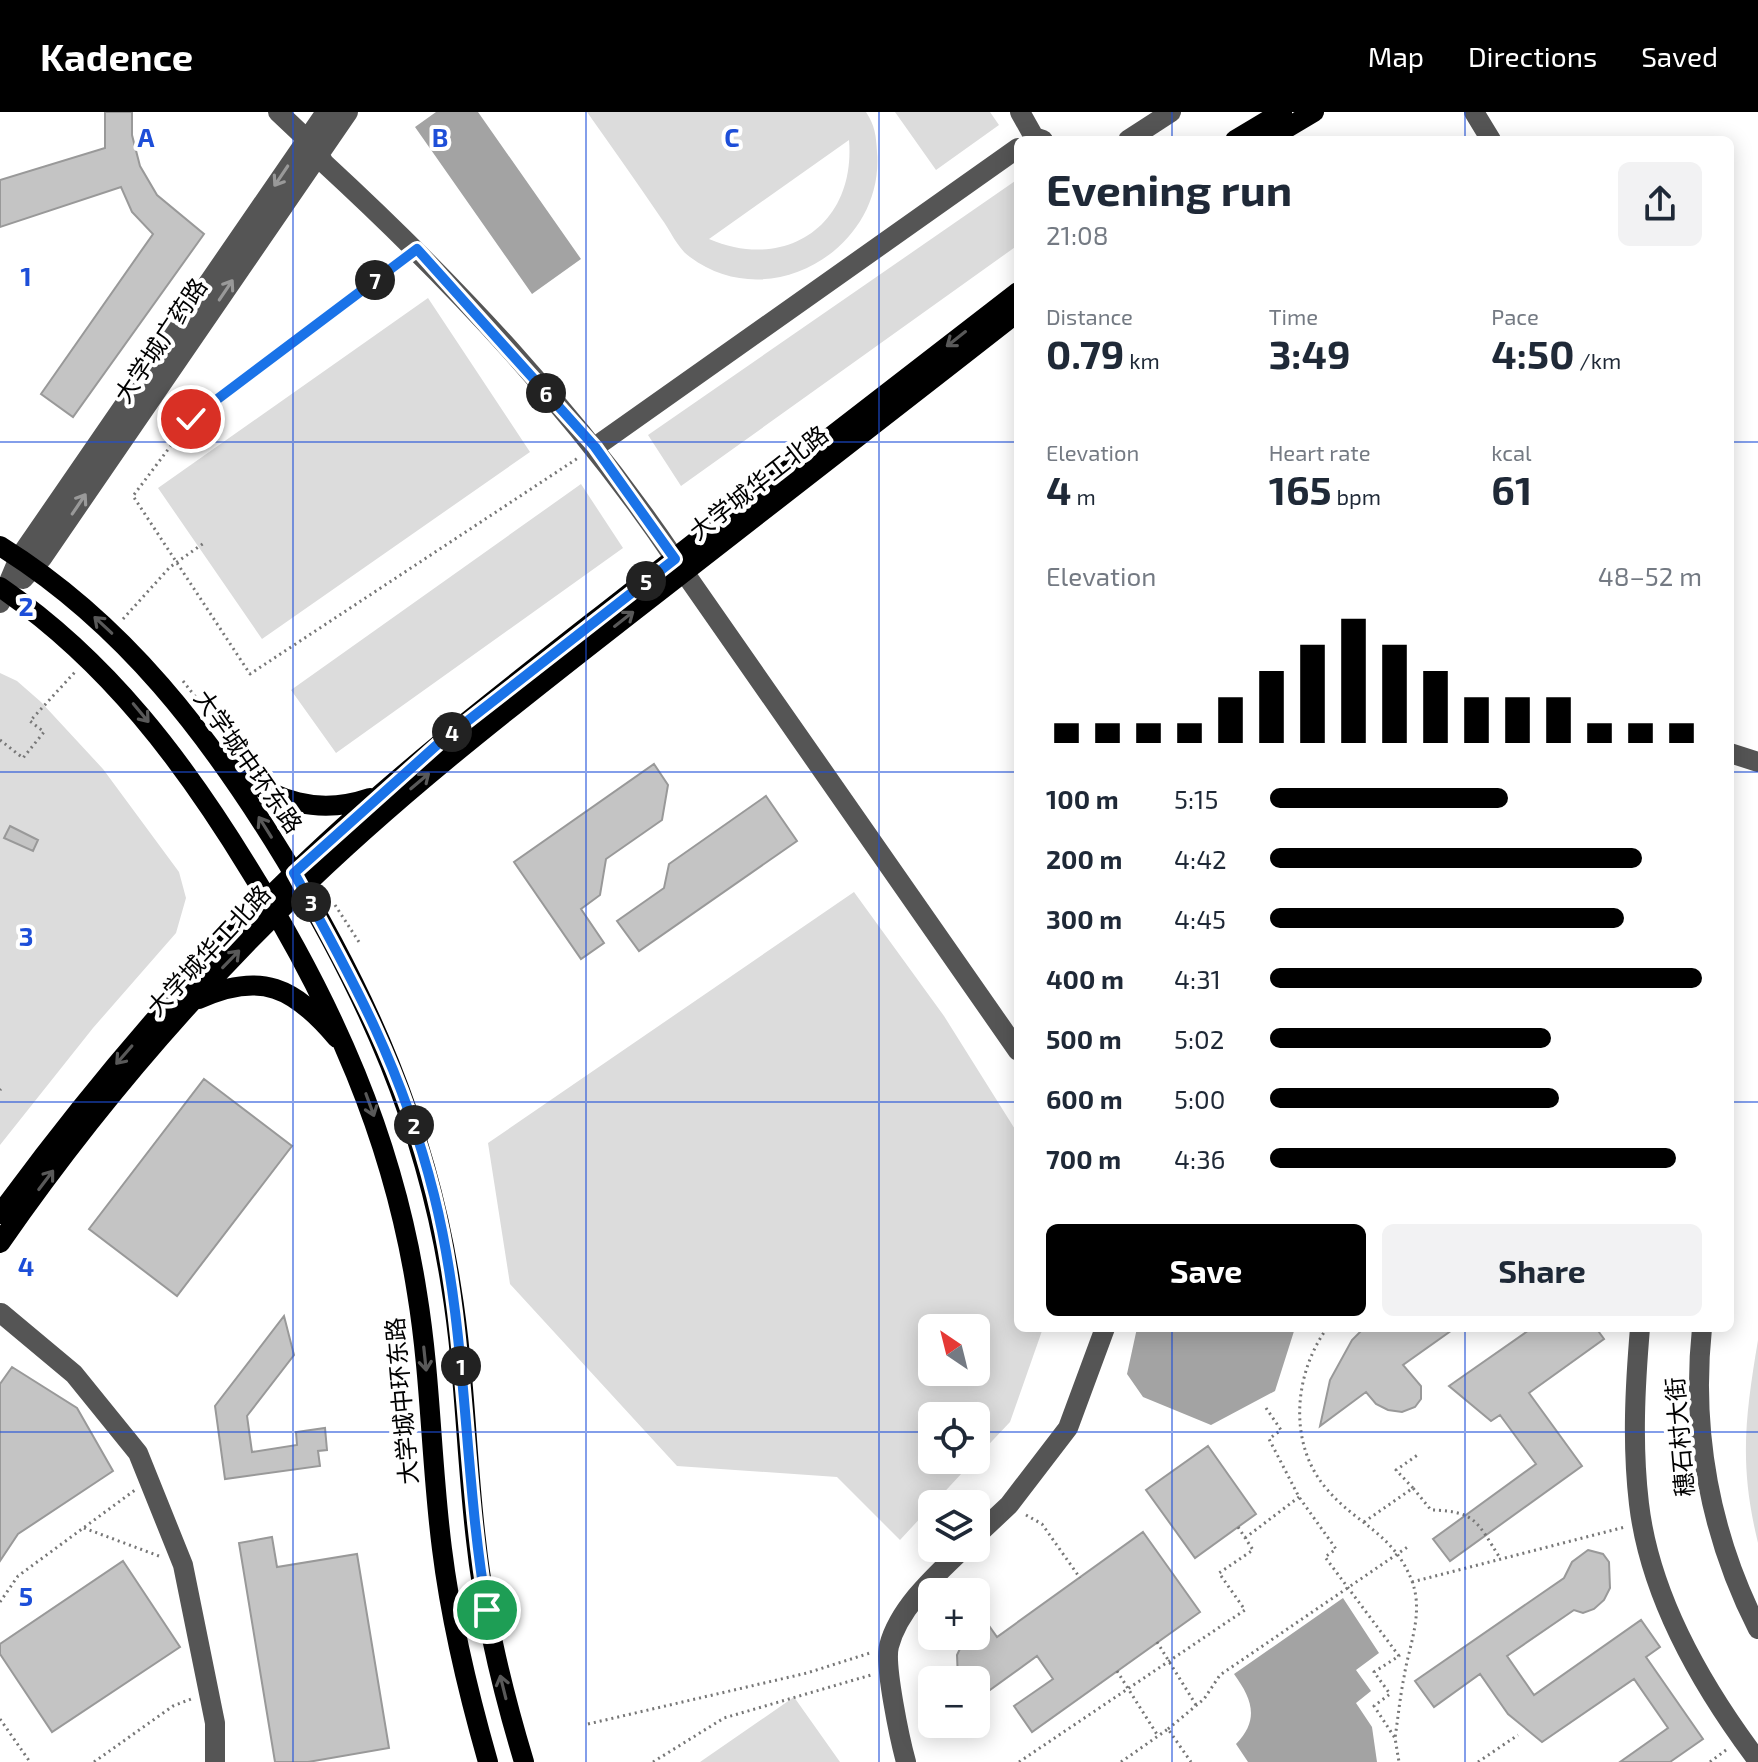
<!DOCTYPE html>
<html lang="en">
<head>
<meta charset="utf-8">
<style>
  :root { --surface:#fff; --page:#f2f2f3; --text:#1f2937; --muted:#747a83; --accent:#000 }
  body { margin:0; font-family:"Exo 2","Noto Sans SC",sans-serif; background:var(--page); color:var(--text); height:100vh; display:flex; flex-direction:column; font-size:30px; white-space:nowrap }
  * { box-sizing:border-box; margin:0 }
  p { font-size:26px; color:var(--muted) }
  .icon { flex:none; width:44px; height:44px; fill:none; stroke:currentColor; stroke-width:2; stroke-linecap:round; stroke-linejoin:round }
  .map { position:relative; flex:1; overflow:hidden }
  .drawer { position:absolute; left:1014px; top:24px; width:720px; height:1196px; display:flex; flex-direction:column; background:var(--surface); border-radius:12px; box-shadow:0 4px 20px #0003 }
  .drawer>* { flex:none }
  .needle { width:52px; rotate:325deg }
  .fabs { position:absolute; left:918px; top:1202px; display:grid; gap:16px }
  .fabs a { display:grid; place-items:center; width:72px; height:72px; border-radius:12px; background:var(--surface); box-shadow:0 4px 20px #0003; font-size:40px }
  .pin { position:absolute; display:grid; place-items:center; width:68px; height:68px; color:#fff; margin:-34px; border:4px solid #fff; border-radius:50%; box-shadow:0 2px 8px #0007 }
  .km { position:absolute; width:40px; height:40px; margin:-20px; border-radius:50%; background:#222; color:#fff; font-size:22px; line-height:40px; text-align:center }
  .round { display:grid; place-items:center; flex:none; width:84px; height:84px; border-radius:12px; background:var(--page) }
  .headline { display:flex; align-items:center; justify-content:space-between; height:136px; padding:0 32px }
  h1 { font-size:44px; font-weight:700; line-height:60px }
  .metrics { display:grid; grid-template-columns:repeat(3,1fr); gap:12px; height:136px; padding:8px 32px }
  .metrics div { display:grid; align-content:center }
  .metrics b { font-size:40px; font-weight:700 }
  .metrics small { font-size:22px; font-weight:400 }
  .metrics p { font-size:22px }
  .chart { height:224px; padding:16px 32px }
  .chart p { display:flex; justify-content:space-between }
  .chart svg { width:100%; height:144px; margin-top:8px; stroke:var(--accent); stroke-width:6 }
  .primary-button { display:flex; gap:16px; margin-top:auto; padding:16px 32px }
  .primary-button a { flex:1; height:92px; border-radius:12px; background:var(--accent); color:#fff; font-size:32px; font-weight:700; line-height:92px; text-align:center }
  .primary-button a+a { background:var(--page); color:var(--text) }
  ul { padding:0 32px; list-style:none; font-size:26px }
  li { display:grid; grid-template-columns:128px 96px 1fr; align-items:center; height:60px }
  li i { height:20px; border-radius:10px; background:var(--accent) }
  header { display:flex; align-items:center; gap:48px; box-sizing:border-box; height:112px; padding:0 40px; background:var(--accent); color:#fff }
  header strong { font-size:38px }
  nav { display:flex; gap:44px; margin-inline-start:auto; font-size:28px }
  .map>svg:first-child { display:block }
  .green { fill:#dcdcdc; fill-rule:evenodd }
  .water { fill:#a3a3a3 }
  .building { fill:#c4c4c4; stroke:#999; stroke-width:2 }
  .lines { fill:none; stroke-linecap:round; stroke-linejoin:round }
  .path { stroke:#777; stroke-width:3; stroke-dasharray:2 4; stroke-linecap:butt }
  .minor { stroke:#555; stroke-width:20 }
  .major { stroke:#000; stroke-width:20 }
  .oneway { stroke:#999 }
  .oneway2 { stroke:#595959 }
  .route-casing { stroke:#fff; stroke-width:16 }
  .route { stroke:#1a73e8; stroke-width:10 }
  .grid { fill:none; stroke:#1d4ed8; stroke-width:2; stroke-opacity:0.55 }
  .labels { text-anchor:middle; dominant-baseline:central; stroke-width:8; stroke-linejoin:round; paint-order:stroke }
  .street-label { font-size:24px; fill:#000; stroke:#fff }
  .grid-label { font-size:26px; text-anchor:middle; font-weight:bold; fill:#1d4ed8; stroke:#fff; stroke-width:8; stroke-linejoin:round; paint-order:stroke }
</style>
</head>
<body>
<header>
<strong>Kadence</strong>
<nav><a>Map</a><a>Directions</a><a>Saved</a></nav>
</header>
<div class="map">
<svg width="1758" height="1650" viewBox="0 0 1758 1650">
  <rect width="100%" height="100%" fill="#fff"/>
  <!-- green -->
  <path class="green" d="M 587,0 L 866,0 C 875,14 876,23 877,40 C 885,136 770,205 690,145 C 678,137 670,118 661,106 C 637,71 612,35 587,0 ZM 849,28 C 856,113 786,160 709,127 Z
    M 895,0 L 990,0 L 999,13 L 936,58 Z
    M 1018,67 L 1018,133 L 681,374 L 648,323 Z
    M 428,186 L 530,340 L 262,527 L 158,376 Z
    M 581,372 L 623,436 L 336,641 L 291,578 Z
    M 0,561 L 17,569 L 41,590 L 103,657 L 179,760 L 186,786 L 176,821 L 93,916 L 0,1033 Z
    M 854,780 L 944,904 L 1018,1022 L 1018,1216 L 1043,1216 L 1010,1310 L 976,1346 L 976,1304 L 932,1304 L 932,1348 L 974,1348 L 900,1428 L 837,1365 L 677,1354 L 510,1172 L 488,1031 ZM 976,1216 L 976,1260 L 932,1260 L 932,1216 Z
    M 1758,1228 L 1758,1431 C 1739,1353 1745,1306 1758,1228 Z
    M 794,1585 L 840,1650 L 700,1650 Z"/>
  <!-- water -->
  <path class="water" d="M 436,0 L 478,0 L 581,147 L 532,182 L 415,15 Z
    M 1137,1216 L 1295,1216 L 1275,1279 L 1211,1313 L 1143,1285 L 1127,1262 Z
    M 1343,1486 L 1379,1541 L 1356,1558 L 1371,1579 L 1356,1591 L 1372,1615 L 1377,1650 L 1248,1650 L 1236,1632 C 1260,1607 1252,1587 1234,1562 Z"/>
  <!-- building -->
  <path class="building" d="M 105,0 L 132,0 L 132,23 L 140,54 L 157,83 L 204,122 L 73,305 L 41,282 L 153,122 L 132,100 L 121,75 L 0,115 L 0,68 L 105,36 Z
    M 654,652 L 668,673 L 662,708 L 606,747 L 600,783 L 581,797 L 604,831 L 581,847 L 514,750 Z
    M 766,684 L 797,729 L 639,839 L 617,809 L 664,776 L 669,752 Z
    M 10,714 L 38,728 L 33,739 L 4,726 Z
    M 204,967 L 292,1034 L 177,1184 L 89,1117 Z
    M 284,1204 L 294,1243 L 247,1304 L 252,1340 L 297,1333 L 296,1320 L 325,1316 L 327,1338 L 318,1339 L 320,1354 L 225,1367 L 215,1294 Z
    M 1364,1216 L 1455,1216 L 1403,1253 L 1421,1274 L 1421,1287 L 1415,1295 L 1402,1300 L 1388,1298 L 1376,1292 L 1366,1280 L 1320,1314 L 1330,1268 L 1352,1228 Z
    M 1532,1216 L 1596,1216 L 1604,1227 L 1529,1281 L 1582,1354 L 1450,1449 L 1433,1427 L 1536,1352 L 1500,1303 L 1491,1309 L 1449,1274 Z
    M 12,1255 L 77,1296 L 113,1359 L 18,1422 L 0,1449 L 0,1272 Z
    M 1208,1334 L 1256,1402 L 1195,1446 L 1146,1378 Z
    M 1143,1420 L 1200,1500 L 1032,1620 L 1014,1594 L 1053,1567 L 1037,1544 L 976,1588 L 976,1568 L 958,1568 L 957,1543 L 966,1524 L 976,1524 L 976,1514 L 985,1508 L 997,1525 Z
    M 272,1425 L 277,1455 L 357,1442 L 389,1636 L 308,1650 L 275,1650 L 239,1431 Z
    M 1588,1438 L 1603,1442 L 1609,1450 L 1610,1476 L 1604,1488 L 1594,1497 L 1583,1501 L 1574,1498 L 1507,1544 L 1534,1583 L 1641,1508 L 1660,1535 L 1646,1545 L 1703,1627 L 1670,1650 L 1620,1650 L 1668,1616 L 1634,1567 L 1542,1630 L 1508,1602 L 1480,1562 L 1434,1595 L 1415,1569 L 1564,1466 L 1572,1450 Z
    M 123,1449 L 180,1535 L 52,1620 L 0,1542 L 0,1532 Z"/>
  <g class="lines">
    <!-- path -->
    <path class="path" d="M 400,150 L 191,307 L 133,384 L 250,562 L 578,346
      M 123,507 L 170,455 L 204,431
      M 183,569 L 237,638
      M 0,628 L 23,646 L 44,620 L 30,609 L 75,560
      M 335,793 L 359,830
      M 0,978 L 1,977
      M 1327,1216 C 1294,1262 1288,1330 1325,1375 C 1355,1412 1393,1420 1412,1469 C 1424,1502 1409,1533 1404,1565 C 1400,1585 1398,1606 1395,1626
      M 1266,1296 L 1281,1318 L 1269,1327 L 1299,1385 L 1336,1437 L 1325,1445 L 1399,1544 L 1374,1560 L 1390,1582 L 1374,1594 L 1395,1626 L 1399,1650
      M 1413,1376 L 1396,1358 L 1419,1342
      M 1026,1403 L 1042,1412 L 1080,1466
      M 1364,1410 L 1413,1376 L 1431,1398 C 1476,1399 1477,1410 1500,1446
      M 84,1416 L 159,1444
      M 1245,1426 L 1299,1385
      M 1412,1470 L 1625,1415
      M 0,1490 L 18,1464 L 135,1378
      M 1157,1530 L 1196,1593
      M 1117,1559 L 1158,1624
      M 0,1607 L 30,1650
      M 588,1612 L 807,1561 L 870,1541
      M 1168,1617 L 1204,1587 L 1220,1563 L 1409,1434
      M 94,1650 L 173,1594 L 191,1587
      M 653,1650 L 724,1606 L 871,1563
      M 1019,1650 L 1245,1498 L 1219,1461 L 1253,1438 L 1238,1415
      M 1121,1650 L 1168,1617 L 1191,1650
      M 1478,1650 L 1518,1623
      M 1710,1650 L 1726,1638"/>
    <!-- minor -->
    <path class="minor" d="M 278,0 L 314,34 L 324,51 C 453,170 576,300 675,447
      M 1020,0 L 1034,25 L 1043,28
      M 1474,0 L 1491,28
      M 1128,28 L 1171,0
      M 595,335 L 1018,36
      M 684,460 L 1018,939
      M 23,467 L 42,446 L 348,0
      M 0,491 L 19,446 L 326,0
      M 1730,641 L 1758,650
      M 1,1201 L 74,1262 L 138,1341 L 183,1453 L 215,1611 L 215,1650
      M 1640,1216 C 1635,1275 1632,1333 1639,1392 C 1650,1485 1703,1576 1758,1649
      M 1702,1216 C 1691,1320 1710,1423 1758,1517
      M 976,1424 L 1009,1393 L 1068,1316 L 1105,1216
      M 906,1650 C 900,1628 884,1553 889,1534 C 899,1495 937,1462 964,1436"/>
    <!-- major -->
    <path class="major" d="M 1235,28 L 1282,0
      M 1267,28 L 1314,0
      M 0,434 C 124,511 210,624 285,747 C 368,884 426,1014 451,1174 C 465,1258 466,1344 476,1428 C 484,1503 502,1577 524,1650
      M 0,475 C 108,549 184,650 251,760 C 333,892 393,1026 417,1181 C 431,1266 431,1352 442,1437 C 451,1510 468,1580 488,1650
      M 233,657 C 276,689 317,704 370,686
      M 199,887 C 261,859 294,875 337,926
      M 0,1102 C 86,985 179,873 284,771 C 395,662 518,569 640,473 C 766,375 891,277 1018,180
      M 0,1131 C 86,1007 184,891 292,786 C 400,680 520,588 639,495 C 765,397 892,299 1018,200"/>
  </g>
  <!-- one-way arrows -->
  <defs><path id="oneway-shaft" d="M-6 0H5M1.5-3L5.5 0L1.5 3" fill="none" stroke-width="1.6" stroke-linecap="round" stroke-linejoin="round" transform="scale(2)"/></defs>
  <g class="oneway">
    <use href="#oneway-shaft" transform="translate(281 64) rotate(124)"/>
    <use href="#oneway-shaft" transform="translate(226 178) rotate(-56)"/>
    <use href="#oneway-shaft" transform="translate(79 392) rotate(-56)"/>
  </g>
  <g class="oneway2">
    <use href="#oneway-shaft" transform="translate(956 227) rotate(142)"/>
    <use href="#oneway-shaft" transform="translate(624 507) rotate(-38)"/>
    <use href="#oneway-shaft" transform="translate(103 513) rotate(-137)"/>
    <use href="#oneway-shaft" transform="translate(141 601) rotate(50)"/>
    <use href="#oneway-shaft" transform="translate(420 669) rotate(-40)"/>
    <use href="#oneway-shaft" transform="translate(265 715) rotate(-122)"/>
    <use href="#oneway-shaft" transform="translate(231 847) rotate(-46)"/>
    <use href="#oneway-shaft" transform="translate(124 943) rotate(131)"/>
    <use href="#oneway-shaft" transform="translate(370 993) rotate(70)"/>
    <use href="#oneway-shaft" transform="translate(46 1068) rotate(-53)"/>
    <use href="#oneway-shaft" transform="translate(425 1247) rotate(84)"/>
    <use href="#oneway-shaft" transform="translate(503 1575) rotate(-104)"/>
  </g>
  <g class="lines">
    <defs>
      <path id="route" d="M 191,307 L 417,137 L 595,335 L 675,447 L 438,632 L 294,761 C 355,871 403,959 434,1083 C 468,1219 463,1361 487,1498"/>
    </defs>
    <!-- route casing -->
    <use href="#route" class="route-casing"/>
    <!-- route -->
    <use href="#route" class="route"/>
  </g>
  <!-- grid -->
  <path class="grid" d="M 293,0 L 293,1650M 586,0 L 586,1650M 879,0 L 879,1650M 1172,0 L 1172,28M 1465,0 L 1465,28M 0,330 L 1018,330M 1730,330 L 1758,330M 0,660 L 1018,660M 1730,660 L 1758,660M 0,990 L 1018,990M 1730,990 L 1758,990M 1172,1216 L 1172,1650M 1465,1216 L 1465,1650M 0,1320 L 932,1320M 976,1320 L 1758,1320"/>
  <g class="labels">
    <!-- street labels -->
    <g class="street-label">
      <text transform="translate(160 228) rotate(-56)">大学城广药路</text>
      <text transform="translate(758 370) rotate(-38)">大学城华工北路</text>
      <text transform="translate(249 649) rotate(55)">大学城中环东路</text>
      <text transform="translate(208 838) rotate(-47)">大学城华工北路</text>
      <text transform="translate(401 1289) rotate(-95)">大学城中环东路</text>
      <text transform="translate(1679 1325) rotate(-95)">穗石村大街</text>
    </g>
  </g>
  <g class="grid-label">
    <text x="146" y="35">A</text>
    <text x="440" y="35">B</text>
    <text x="732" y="35">C</text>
    <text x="26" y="174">1</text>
    <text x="26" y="504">2</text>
    <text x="26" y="834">3</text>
    <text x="26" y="1164">4</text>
    <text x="26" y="1494">5</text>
  </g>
</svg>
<div class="fabs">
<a><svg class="needle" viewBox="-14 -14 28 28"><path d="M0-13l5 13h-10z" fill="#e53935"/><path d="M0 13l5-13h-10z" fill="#747a83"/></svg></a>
<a><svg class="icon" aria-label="locate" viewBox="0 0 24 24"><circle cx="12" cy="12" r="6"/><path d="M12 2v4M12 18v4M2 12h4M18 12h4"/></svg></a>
<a><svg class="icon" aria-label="layers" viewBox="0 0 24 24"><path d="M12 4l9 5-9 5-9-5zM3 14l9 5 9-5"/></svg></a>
<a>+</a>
<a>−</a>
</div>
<div class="pin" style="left:487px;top:1498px;background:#1e9e55"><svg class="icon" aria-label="arrive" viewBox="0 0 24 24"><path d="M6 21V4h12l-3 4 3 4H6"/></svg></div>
<div class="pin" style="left:191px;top:307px;background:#d93025"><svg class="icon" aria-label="check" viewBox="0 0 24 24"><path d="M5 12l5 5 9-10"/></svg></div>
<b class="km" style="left:461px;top:1254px">1</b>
<b class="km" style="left:414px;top:1013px">2</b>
<b class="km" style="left:311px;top:790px">3</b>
<b class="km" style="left:452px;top:620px">4</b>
<b class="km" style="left:646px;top:469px">5</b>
<b class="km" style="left:546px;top:281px">6</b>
<b class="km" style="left:375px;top:168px">7</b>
<section class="drawer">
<div class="headline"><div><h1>Evening run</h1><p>21:08</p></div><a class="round"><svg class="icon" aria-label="share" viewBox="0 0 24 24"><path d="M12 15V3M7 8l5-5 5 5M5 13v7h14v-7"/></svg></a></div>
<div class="metrics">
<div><p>Distance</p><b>0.79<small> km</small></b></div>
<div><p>Time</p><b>3:49</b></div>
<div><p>Pace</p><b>4:50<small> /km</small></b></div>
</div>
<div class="metrics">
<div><p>Elevation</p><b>4<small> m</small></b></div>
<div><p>Heart rate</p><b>165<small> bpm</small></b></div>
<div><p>kcal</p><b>61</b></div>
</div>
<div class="chart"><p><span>Elevation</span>48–52 m</p>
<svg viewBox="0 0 160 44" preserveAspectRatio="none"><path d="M5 44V38M15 44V38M25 44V38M35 44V38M45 44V30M55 44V22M65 44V14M75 44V6M85 44V14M95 44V22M105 44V30M115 44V30M125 44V30M135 44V38M145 44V38M155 44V38"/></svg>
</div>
<ul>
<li><b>100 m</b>5:15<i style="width:55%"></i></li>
<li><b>200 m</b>4:42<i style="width:86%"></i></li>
<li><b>300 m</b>4:45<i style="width:82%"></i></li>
<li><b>400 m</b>4:31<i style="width:100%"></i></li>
<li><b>500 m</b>5:02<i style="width:65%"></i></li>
<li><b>600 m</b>5:00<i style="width:67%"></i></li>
<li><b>700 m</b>4:36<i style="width:94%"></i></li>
</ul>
<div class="primary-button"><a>Save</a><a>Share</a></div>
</section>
</div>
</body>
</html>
